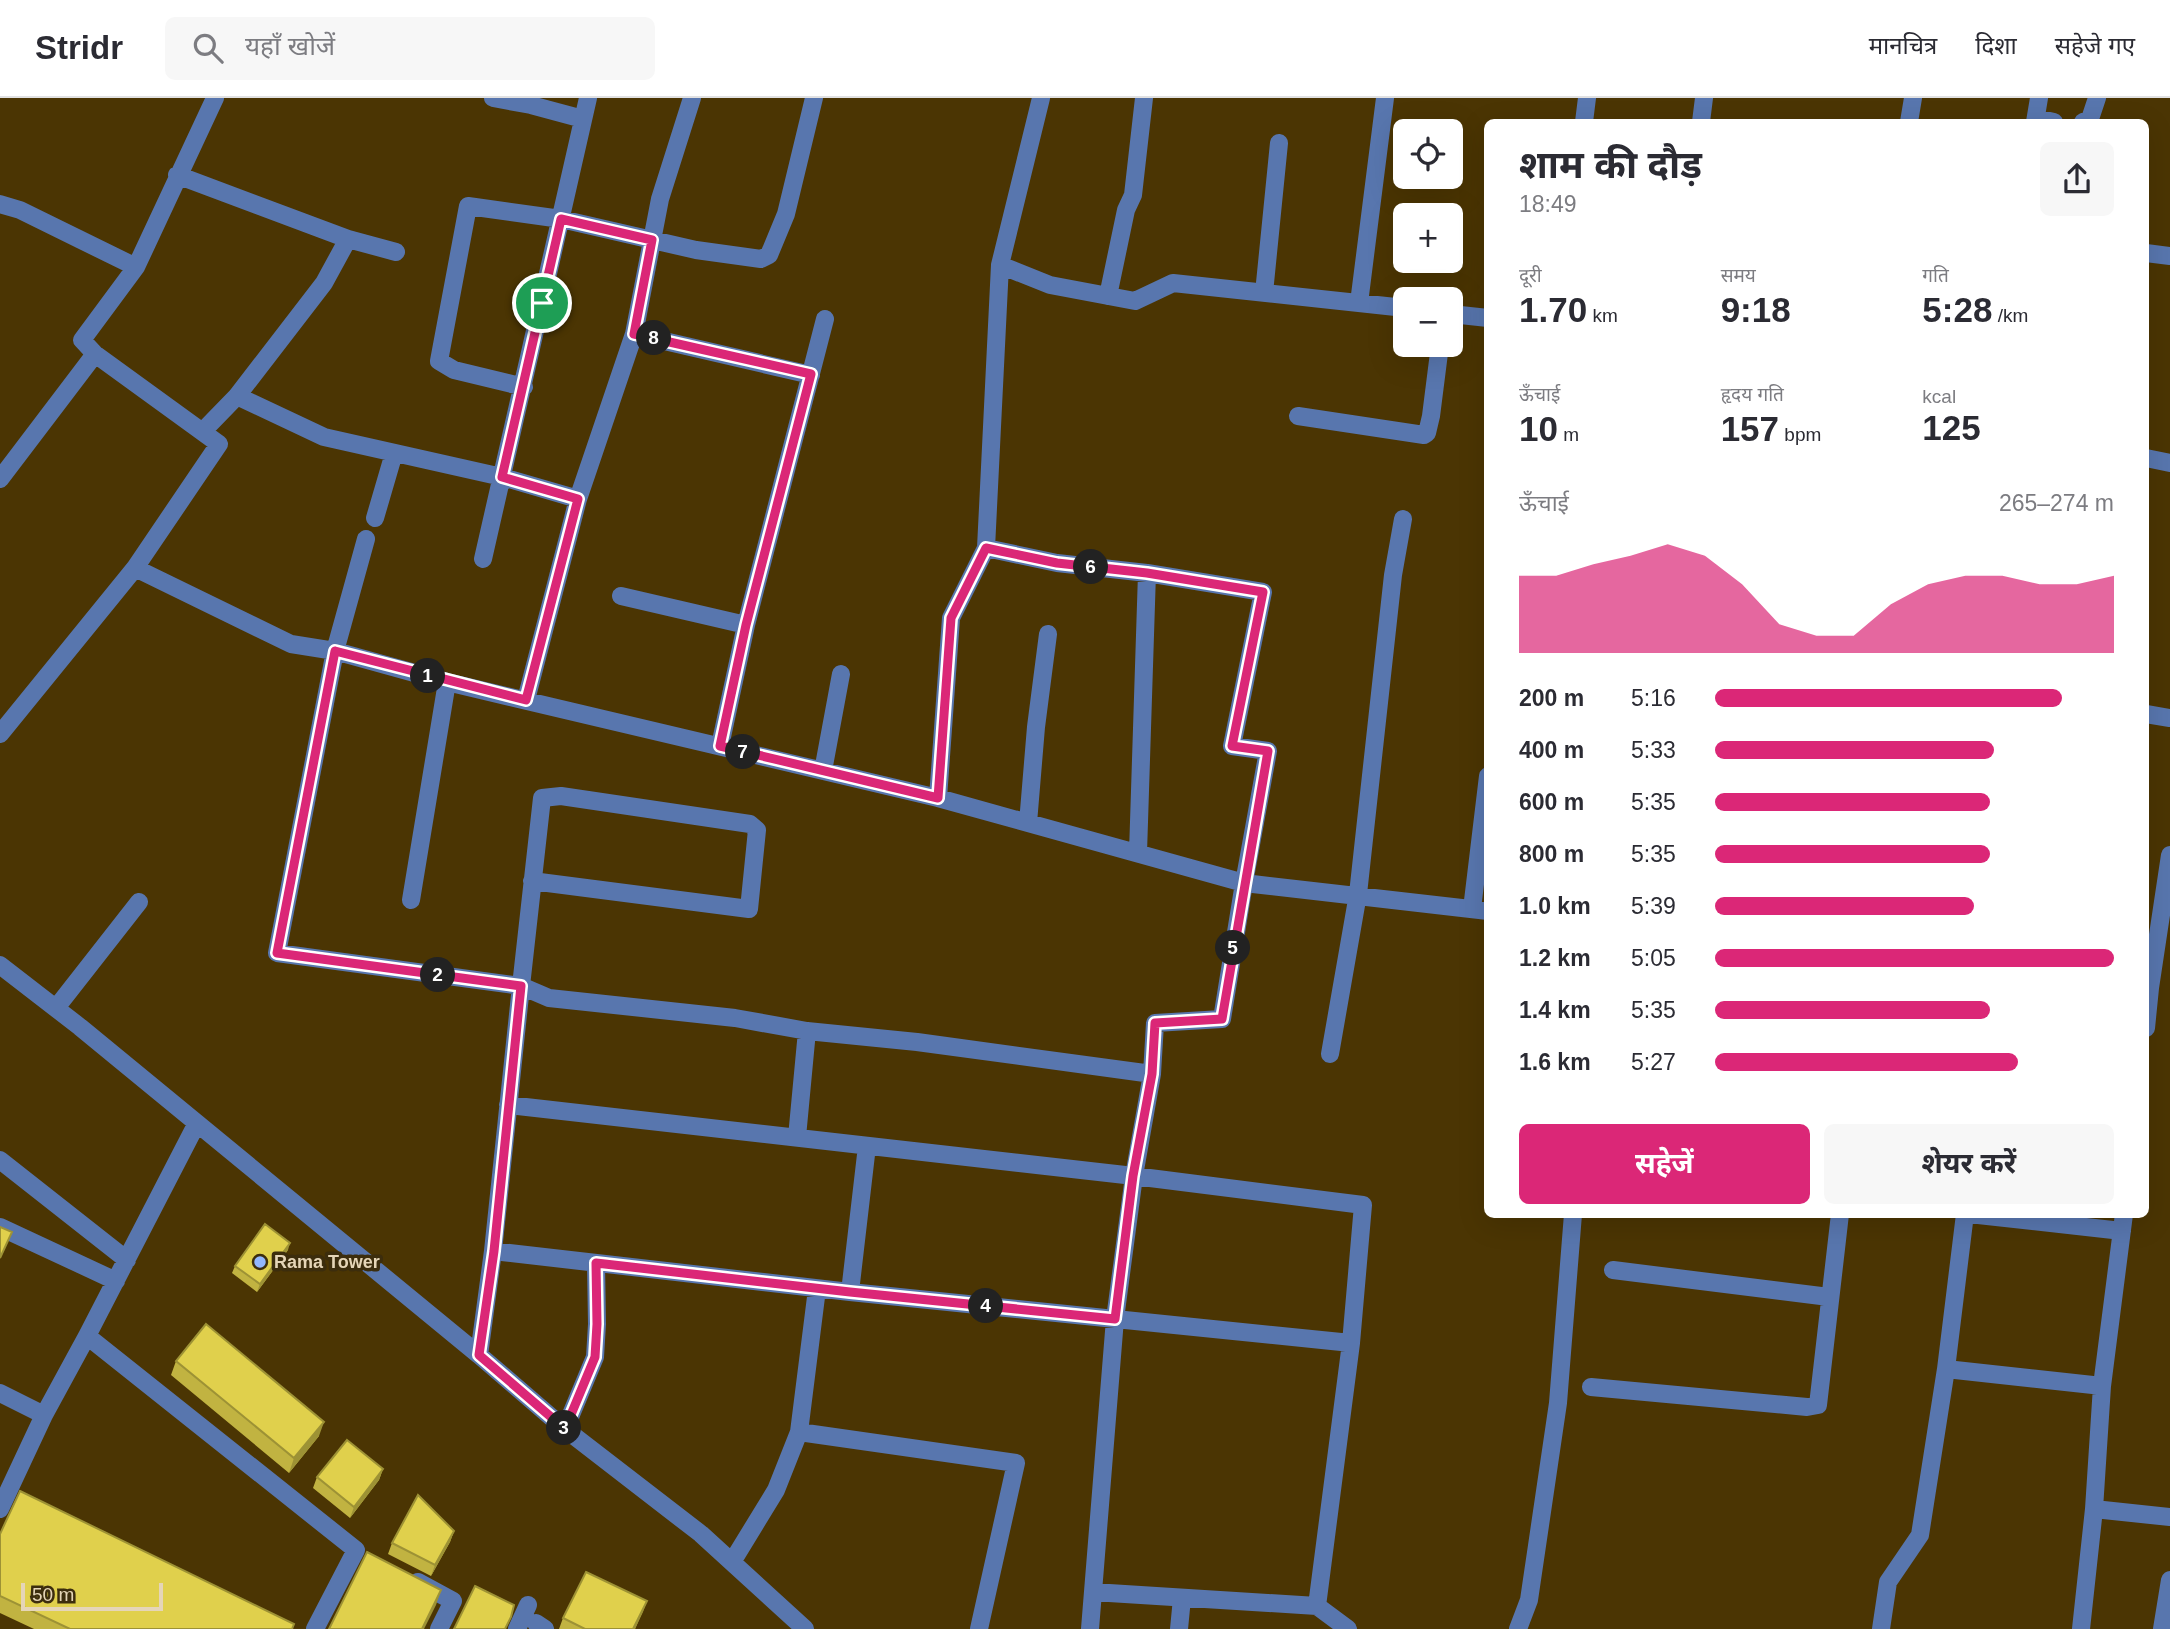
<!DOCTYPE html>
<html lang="hi">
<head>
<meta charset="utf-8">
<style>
  :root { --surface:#fff; --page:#f7f7f7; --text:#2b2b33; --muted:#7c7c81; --line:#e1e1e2; --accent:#db2777 }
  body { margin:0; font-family:Helvetica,"Noto Sans Devanagari",sans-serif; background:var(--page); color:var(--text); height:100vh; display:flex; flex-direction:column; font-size:26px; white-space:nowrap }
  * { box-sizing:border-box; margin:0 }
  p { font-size:23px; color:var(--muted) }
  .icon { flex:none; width:38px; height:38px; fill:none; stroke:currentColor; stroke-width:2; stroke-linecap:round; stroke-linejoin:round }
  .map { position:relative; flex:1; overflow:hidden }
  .side { position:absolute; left:1484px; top:21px; width:665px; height:1099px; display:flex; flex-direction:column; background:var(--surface); border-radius:10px; box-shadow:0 7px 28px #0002 }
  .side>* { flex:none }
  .fabs { position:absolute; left:1393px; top:21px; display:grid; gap:14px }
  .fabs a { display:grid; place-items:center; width:70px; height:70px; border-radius:10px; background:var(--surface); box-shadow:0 7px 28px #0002; font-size:35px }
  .scale { position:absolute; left:21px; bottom:18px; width:142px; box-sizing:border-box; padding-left:7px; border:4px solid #e5d5b7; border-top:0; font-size:19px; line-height:24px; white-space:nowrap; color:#e5d5b7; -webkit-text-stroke:5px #3c2d0d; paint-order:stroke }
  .pin { position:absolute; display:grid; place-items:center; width:60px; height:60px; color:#fff; margin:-30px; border:4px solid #fff; border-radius:50%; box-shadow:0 2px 7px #0007 }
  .km { position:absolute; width:35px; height:35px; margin:-18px; border-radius:50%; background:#222; color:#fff; font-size:19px; line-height:35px; text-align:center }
  .round { display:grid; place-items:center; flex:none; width:74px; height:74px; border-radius:10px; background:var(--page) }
  .overview { display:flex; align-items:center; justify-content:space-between; height:119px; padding:0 35px }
  h1 { font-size:38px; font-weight:700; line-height:52px }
  .metrics { display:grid; grid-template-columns:repeat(3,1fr); gap:10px; height:119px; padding:7px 35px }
  .metrics div { display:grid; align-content:center }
  .metrics b { font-size:35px; font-weight:700 }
  .metrics small { font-size:19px; font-weight:400 }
  .metrics p { font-size:19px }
  .chart { height:196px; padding:14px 35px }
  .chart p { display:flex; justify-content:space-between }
  .chart svg { width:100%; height:126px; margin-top:7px; fill:var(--accent); opacity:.7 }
  .action { display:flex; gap:14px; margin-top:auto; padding:14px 35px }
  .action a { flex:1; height:80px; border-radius:10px; background:var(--accent); color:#fff; font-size:28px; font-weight:700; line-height:80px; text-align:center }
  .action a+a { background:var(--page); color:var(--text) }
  ul { padding:0 35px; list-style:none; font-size:23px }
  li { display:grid; grid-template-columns:112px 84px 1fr; align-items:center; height:52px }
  li i { height:18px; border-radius:9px; background:var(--accent) }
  header { display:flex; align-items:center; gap:42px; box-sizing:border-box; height:98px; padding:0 35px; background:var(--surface); border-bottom:2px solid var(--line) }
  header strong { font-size:33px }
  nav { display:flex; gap:38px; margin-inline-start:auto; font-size:24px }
  .search { width:490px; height:63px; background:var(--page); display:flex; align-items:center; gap:18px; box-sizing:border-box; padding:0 24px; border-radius:10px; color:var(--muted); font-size:26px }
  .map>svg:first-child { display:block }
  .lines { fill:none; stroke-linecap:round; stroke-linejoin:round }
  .minor { stroke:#5876ae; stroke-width:18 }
  .wall { fill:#c1b341 }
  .shaded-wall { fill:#9d9235 }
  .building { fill:#e0d04c; stroke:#9d9235; stroke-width:2 }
  .route-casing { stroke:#fff; stroke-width:14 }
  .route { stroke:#db2777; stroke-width:9 }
  .poi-dot { fill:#92b7fd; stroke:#3c2d0d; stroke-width:2.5 }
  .labels { text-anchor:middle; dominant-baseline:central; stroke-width:7; stroke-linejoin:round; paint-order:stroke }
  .poi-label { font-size:18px; font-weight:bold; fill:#e5d5b7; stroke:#3c2d0d; text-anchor:start }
</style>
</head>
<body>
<header>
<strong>Stridr</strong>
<div class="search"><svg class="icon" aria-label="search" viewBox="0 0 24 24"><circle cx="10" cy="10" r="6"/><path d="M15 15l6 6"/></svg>यहाँ खोजें</div>
<nav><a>मानचित्र</a><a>दिशा</a><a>सहेजे गए</a></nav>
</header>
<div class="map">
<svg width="2170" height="1531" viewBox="0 0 2170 1531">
  <rect width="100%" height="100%" fill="#4b3503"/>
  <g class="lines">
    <!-- minor -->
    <path class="minor" d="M 493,0 L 531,7 L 583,21
      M 2036,20 L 2054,24
      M 1584,24 L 1587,0
      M 1701,24 L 1704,0
      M 1909,24 L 1913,0
      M 2035,24 L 2039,0
      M 2083,24 L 2090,21 L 2097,0
      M 177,77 L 348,141 L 396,154
      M 0,106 L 20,112 L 136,169
      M 2146,155 L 2170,158
      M 1000,167 L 1050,187 L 1135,203 L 1173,185 L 1405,210
      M 1264,195 L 1279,45
      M 1108,198 L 1126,112 L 1133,97 L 1144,0
      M 1359,205 L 1385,0
      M 1451,216 L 1488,220
      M 634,236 L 811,277
      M 95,256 L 82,242 L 136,169 L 215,0
      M 524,289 L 454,272 L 439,263 L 468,108 L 561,121 L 696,152 L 761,161 L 769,157 L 786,116 L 814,0
      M 237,298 L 324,185 L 348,141
      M 1298,318 L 1424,337 L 1427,335 L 1431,318 L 1440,247
      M 203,333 L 237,298 L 324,339 L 502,379 L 578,401 L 526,602
      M 2146,360 L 2170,365
      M 0,381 L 95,256 L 219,346 L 135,470
      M 578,401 L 634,236 L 660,101 L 692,0
      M 375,420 L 394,355
      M 366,441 L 335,553 L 277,855 L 521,888 L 493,1153 L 479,1257
      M 483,461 L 588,0
      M 621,498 L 746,527
      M 2146,616 L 2170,620
      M 0,636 L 135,470 L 291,546 L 335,553 L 447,584 L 938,700 L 1244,785 L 1268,653 L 1232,648 L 1263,494 L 1147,475 L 1057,465 L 986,450 L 1000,167 L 1041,0
      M 720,648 L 746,527 L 825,221
      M 823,673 L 841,576
      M 938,700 L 951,520 L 986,450
      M 1028,725 L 1036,629 L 1048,536
      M 1138,755 L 1147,475
      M 532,783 L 749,811 L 757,732 L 750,726 L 561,698 L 542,700 L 521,888 L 549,900 L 735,920 L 807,933 L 917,944 L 1152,976
      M 411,802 L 447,584
      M 1472,811 L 1488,678
      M 0,867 L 80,929 L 479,1257 L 565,1331 L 701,1436 L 805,1531
      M 2146,889 L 2150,890 L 2146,930
      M 2150,890 L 2170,757
      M 56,910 L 139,804
      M 1330,956 L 1358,796 L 1393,477 L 1403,421
      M 508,1007 L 1134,1078 L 1363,1107 L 1351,1245 L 1317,1508 L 1348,1531
      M 797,1039 L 807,933
      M 0,1062 L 127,1162
      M 1969,1116 L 2122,1133
      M 0,1129 L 116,1183
      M 493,1153 L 850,1194 L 1351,1245
      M 1613,1172 L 1829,1199
      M 850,1194 L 867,1048
      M 87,1238 L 356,1452 L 315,1531
      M 1946,1271 L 1965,1116
      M 1591,1289 L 1807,1309 L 1818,1307 L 1840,1116
      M 0,1295 L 44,1317
      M 565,1331 L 595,1259 L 597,1226 L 596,1165
      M 799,1334 L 1016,1365 L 979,1531
      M 0,1411 L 44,1317 L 87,1238 L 197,1025
      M 2094,1411 L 2170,1419
      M 732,1464 L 776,1392 L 799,1334 L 817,1191
      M 418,1484 L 453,1503 L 439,1531
      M 1093,1494 L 1317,1508
      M 536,1525 L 545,1531
      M 517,1531 L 528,1507
      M 1090,1531 L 1115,1221 L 1134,1078 L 1152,976 L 1155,925 L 1222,921 L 1244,785 L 1488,813
      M 1179,1531 L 1182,1500
      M 1518,1531 L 1529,1502 L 1558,1305 L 1573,1116
      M 1881,1531 L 1888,1484 L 1920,1437 L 1946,1271 L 2102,1288 L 2124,1116
      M 2081,1531 L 2094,1411 L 2102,1288
      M 2162,1531 L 2170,1482"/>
  </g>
  <!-- wall -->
  <path class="wall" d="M 288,1152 L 257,1194 L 232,1175 L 235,1168 Z
    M 176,1263 L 319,1338 L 289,1375 L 171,1277 Z
    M 383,1371 L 379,1382 L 350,1420 L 313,1390 L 317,1379 Z
    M 454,1433 L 450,1444 L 431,1478 L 388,1456 L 392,1445 Z
    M 0,1436 L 293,1531 L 34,1531 L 0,1515 Z
    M 647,1503 L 635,1531 L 559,1531 L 563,1520 Z"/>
  <!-- shaded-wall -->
  <path class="shaded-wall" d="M 290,1145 L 288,1152 L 257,1194 L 260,1186 Z
    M 324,1324 L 319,1338 L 289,1375 L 294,1360 Z
    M 383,1371 L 379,1382 L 350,1420 L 354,1409 Z
    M 454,1433 L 450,1444 L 431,1478 L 435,1467 Z
    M 441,1492 L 436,1507 L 424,1531 L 422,1531 Z
    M 647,1503 L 643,1514 L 635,1531 L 633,1531 Z"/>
  <!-- building -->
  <path class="building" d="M 265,1126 L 290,1145 L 260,1186 L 235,1168 Z
    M 0,1129 L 12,1134 L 0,1160 Z
    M 206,1226 L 324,1324 L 294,1360 L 176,1263 Z
    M 347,1342 L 383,1371 L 354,1409 L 317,1379 Z
    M 20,1393 L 294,1526 L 292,1531 L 70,1531 L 0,1498 L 0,1436 Z
    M 418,1397 L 454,1433 L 435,1467 L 392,1445 Z
    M 367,1454 L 441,1492 L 422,1531 L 329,1531 Z
    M 586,1474 L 647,1503 L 633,1531 L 585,1531 L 563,1520 Z
    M 475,1488 L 514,1507 L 511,1519 L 505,1531 L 454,1531 Z"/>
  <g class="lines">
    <defs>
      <path id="route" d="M 561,121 L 652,142 L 634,236 L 811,276 L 746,527 L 720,648 L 938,700 L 951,520 L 986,450 L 1057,465 L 1147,475 L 1263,494 L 1232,648 L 1268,653 L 1222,921 L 1155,925 L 1152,976 L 1133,1078 L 1115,1221 L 850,1194 L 596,1165 L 597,1226 L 595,1259 L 565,1331 L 479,1257 L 494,1153 L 521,888 L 277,855 L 335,553 L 526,602 L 578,401 L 502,379 Z"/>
    </defs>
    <!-- route casing -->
    <use href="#route" class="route-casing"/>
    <!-- route -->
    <use href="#route" class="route"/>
  </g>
  <!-- markers -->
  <circle class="poi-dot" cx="260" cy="1164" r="7"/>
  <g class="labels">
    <!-- poi labels -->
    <g class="poi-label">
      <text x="274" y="1164">Rama Tower</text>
    </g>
  </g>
</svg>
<div class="fabs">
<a><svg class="icon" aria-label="locate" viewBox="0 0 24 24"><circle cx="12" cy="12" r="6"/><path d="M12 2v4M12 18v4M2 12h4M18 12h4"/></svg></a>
<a>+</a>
<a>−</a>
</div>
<div class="scale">50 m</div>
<div class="pin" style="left:542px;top:205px;background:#1e9e55"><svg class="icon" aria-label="arrive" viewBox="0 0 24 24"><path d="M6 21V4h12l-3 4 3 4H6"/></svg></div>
<b class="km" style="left:428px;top:578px">1</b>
<b class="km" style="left:438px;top:877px">2</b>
<b class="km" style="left:564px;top:1330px">3</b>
<b class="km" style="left:986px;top:1208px">4</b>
<b class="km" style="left:1233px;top:850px">5</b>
<b class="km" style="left:1091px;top:469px">6</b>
<b class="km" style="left:743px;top:654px">7</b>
<b class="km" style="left:654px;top:240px">8</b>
<section class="side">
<div class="overview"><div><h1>शाम की दौड़</h1><p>18:49</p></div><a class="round"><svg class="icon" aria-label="share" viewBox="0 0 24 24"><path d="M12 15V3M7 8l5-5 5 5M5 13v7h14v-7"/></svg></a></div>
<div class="metrics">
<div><p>दूरी</p><b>1.70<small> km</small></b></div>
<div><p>समय</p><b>9:18</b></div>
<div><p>गति</p><b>5:28<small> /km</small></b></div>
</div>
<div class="metrics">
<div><p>ऊँचाई</p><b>10<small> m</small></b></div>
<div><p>हृदय गति</p><b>157<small> bpm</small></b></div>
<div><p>kcal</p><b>125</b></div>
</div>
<div class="chart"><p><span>ऊँचाई</span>265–274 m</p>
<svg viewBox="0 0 160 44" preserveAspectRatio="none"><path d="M0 44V17L10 17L20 13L30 10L40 6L50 10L60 20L70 34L80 38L90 38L100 27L110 20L120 17L130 17L140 20L150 20L160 17V44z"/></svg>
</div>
<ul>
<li><b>200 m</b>5:16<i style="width:87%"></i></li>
<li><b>400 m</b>5:33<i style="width:70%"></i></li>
<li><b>600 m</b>5:35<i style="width:69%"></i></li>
<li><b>800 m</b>5:35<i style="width:69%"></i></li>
<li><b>1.0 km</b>5:39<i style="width:65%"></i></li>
<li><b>1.2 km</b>5:05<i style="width:100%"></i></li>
<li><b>1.4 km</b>5:35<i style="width:69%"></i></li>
<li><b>1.6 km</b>5:27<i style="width:76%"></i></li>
</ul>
<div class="action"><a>सहेजें</a><a>शेयर करें</a></div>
</section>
</div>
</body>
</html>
